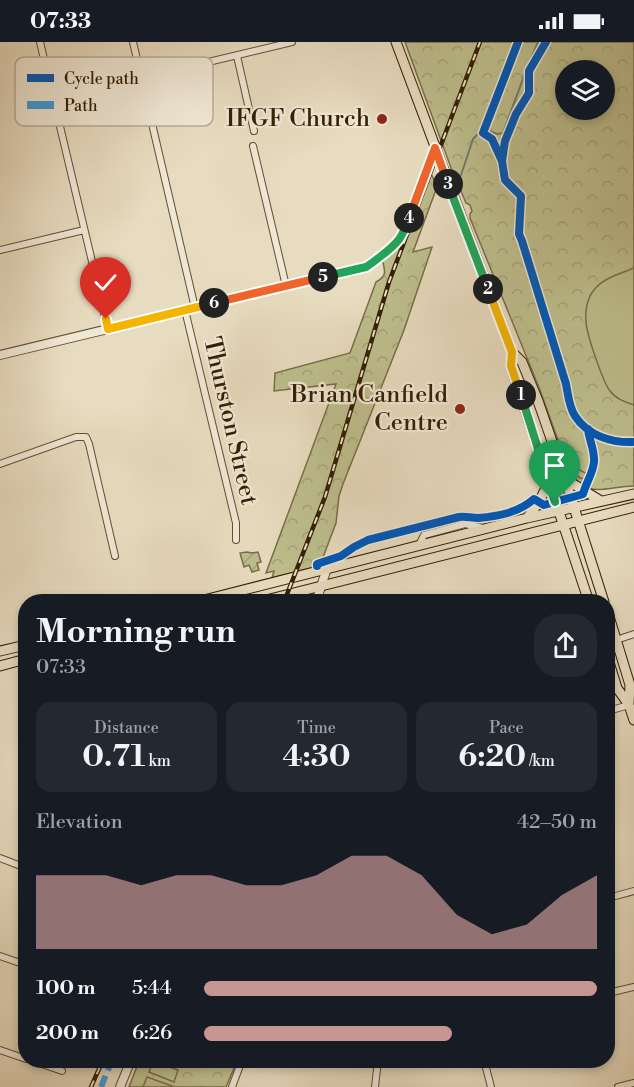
<!DOCTYPE html>
<html lang="en">
<head>
<meta charset="utf-8">
<style>
  :root { --surface:#171b24; --page:#242831; --text:#f1f3f6; --muted:#9ea1a6; --accent:#c59692 }
  body { margin:0; font-family:"Libre Bodoni",serif; background:var(--page); color:var(--text); height:100vh; display:flex; flex-direction:column; font-size:22px; white-space:nowrap }
  * { box-sizing:border-box; margin:0 }
  p { font-size:20px; color:var(--muted) }
  .icon { flex:none; width:33px; height:33px; fill:none; stroke:currentColor; stroke-width:2; stroke-linecap:round; stroke-linejoin:round }
  .map { position:relative; flex:1; overflow:hidden }
  .side { position:absolute; left:18px; top:552px; width:597px; height:474px; display:flex; flex-direction:column; background:var(--surface); border-radius:24px; box-shadow:0 3px 9px #0003 }
  .side>* { flex:none }
  .tools { position:absolute; left:555px; top:18px; display:grid; gap:12px }
  .tools a { display:grid; place-items:center; width:60px; height:60px; border-radius:50%; background:var(--surface); box-shadow:0 3px 9px #0003; font-size:30px }
  .pin { position:absolute; display:grid; place-items:center; width:51px; height:51px; color:#fff; margin:-62px -26px; border-radius:50% 50% 50% 0; rotate:-45deg; box-shadow:0 0 6px #0007 }
  .pin .icon { rotate:45deg }
  .km { position:absolute; width:30px; height:30px; margin:-15px; border-radius:50%; background:#222; color:#fff; font-size:16px; line-height:30px; text-align:center }
  .round { display:grid; place-items:center; flex:none; width:63px; height:63px; border-radius:24px; background:var(--page) }
  .head { display:flex; align-items:center; justify-content:space-between; height:102px; padding:0 18px }
  h1 { font-size:33px; font-weight:700; line-height:45px }
  .metrics { display:grid; grid-template-columns:repeat(3,1fr); gap:9px; height:102px; padding:6px 18px }
  .metrics div { display:grid; align-content:center; border-radius:15px; background:var(--page); text-align:center }
  .metrics b { font-size:30px; font-weight:700 }
  .metrics small { font-size:16px; font-weight:400 }
  .metrics p { font-size:16px }
  .chart { height:168px; padding:12px 18px }
  .chart p { display:flex; justify-content:space-between }
  .chart svg { width:100%; height:108px; margin-top:6px; fill:var(--accent); opacity:.7 }
  ul { padding:0 18px; list-style:none; font-size:20px }
  li { display:grid; grid-template-columns:96px 72px 1fr; align-items:center; height:45px }
  li i { height:15px; border-radius:8px; background:var(--accent) }
  .status { display:flex; justify-content:space-between; align-items:center; height:42px; padding:0 30px; background:var(--surface); direction:ltr }
  .status svg { height:16px; fill:currentColor }
  .map>svg:first-child { display:block }
  .forest { fill:url(#forest-crowns); stroke:#796e47; stroke-width:1.5; fill-rule:evenodd }
  .garden { fill:url(#garden-furrows); stroke:#796e47; stroke-width:1.5 }
  .pitch { fill:#bebe8d; stroke:#796e47; stroke-width:1.5 }
  .lines { fill:none; stroke-linecap:round; stroke-linejoin:round }
  .stream { stroke:#717c6f; stroke-width:2 }
  .minor-casing { stroke:#614e31; stroke-width:8 }
  .tertiary-casing { stroke:#614e31; stroke-width:10 }
  .primary-casing { stroke:#341f01; stroke-width:11 }
  .minor { stroke:#f0e8d6; stroke-width:6 }
  .tertiary { stroke:#f0e8d6; stroke-width:8 }
  .primary { stroke:#e8dcc0; stroke-width:9 }
  .rail-casing { stroke:#341f01; stroke-width:4.5 }
  .rail { stroke:#f0e8d6; stroke-width:2; stroke-dasharray:7; stroke-linecap:butt }
  .quiet { stroke:#3e9bdd; stroke-width:6; stroke-dasharray:12 6; stroke-linecap:butt }
  .cycleway-casing { stroke:#f0e8d6; stroke-width:11 }
  .cycleway { stroke:#0057b8; stroke-width:8 }
  .split-1-casing { stroke:#fff; stroke-width:12 }
  .split-2-casing { stroke:#fff; stroke-width:12 }
  .split-3-casing { stroke:#fff; stroke-width:12 }
  .split-4-casing { stroke:#fff; stroke-width:12 }
  .split-5-casing { stroke:#fff; stroke-width:12 }
  .split-6-casing { stroke:#fff; stroke-width:12 }
  .split-7-casing { stroke:#fff; stroke-width:12 }
  .split-1 { stroke:#22a559; stroke-width:8 }
  .split-2 { stroke:#f5b400; stroke-width:8 }
  .split-3 { stroke:#22a559; stroke-width:8 }
  .split-4 { stroke:#f0652b; stroke-width:8 }
  .split-5 { stroke:#22a559; stroke-width:8 }
  .split-6 { stroke:#f0652b; stroke-width:8 }
  .split-7 { stroke:#f5b400; stroke-width:8 }
  .poi-dot { fill:#8f2418; stroke:#f0e8d6; stroke-width:2 }
  .labels { text-anchor:middle; dominant-baseline:central; stroke-width:4.5; stroke-linejoin:round; paint-order:stroke }
  .poi-label { font-size:24px; fill:#341f01; stroke:#f0e8d6; text-anchor:end }
  .street-label { font-size:24px; fill:#341f01; stroke:#f0e8d6 }
  .key { fill:#f0e8d6; stroke:#b8ac96; stroke-width:1.5 }
  .key-label { font-size:16px; fill:#341f01 }
</style>
</head>
<body>
<div class="status"><b>07:33</b><svg viewBox="0 0 49 12"><path d="M0 12V9h3v3zM5 12V6h3v6zM10 12V3h3v9zM15 12V0h3v12zM26 1h20v11H26zM47 4h2v5h-2z"/></svg></div>
<div class="map">
<svg width="634" height="1045" viewBox="0 0 634 1045">
  <defs>
    <pattern id="forest-crowns" width="20" height="18" patternUnits="userSpaceOnUse" patternTransform="scale(1.5)"><rect width="20" height="18" fill="#bebe8d"/><path d="M2 6a3 3 0 1 1 6 0M12 15a3 3 0 1 1 6 0" fill="none" stroke="#a4a378"/></pattern>
    <pattern id="garden-furrows" width="10" height="10" patternUnits="userSpaceOnUse" patternTransform="scale(1.5)"><rect width="10" height="10" fill="#bebe8d"/><path d="M-1 1l2-2M0 10L10 0M9 11l2-2" fill="none" stroke="#a4a378"/></pattern>
  </defs>
  <rect width="100%" height="100%" fill="#e8dcc0"/>
  <filter id="stains"><feTurbulence type="fractalNoise" baseFrequency=".00333" numOctaves="4"/><feColorMatrix values="0 0 0 0 .2 0 0 0 0 .09 0 0 0 0 .02 0 0 0 .5 -.17"/></filter>
  <radialGradient id="worn" r=".72"><stop offset=".6" stop-color="#630" stop-opacity="0"/><stop offset="1" stop-color="#630" stop-opacity=".3"/></radialGradient>
  <!-- forest -->
  <path class="forest" d="M 405,0 L 634,0 L 634,444 C 606,444 588,459 569,429 L 540,348 L 470,176 L 470,172 L 472,169 L 470,163 L 466,161 L 461,149 L 458,145 ZM 566,28 L 604,28 L 604,68 L 566,68 Z
    M 430,129 L 437,145 L 413,210 L 432,205 L 404,288 L 343,442 L 339,454 L 336,481 L 322,518 L 319,523 L 314,526 L 272,536 L 274,529 L 266,531 L 336,342 L 274,349 L 275,331 L 350,311 L 376,240 C 389,233 384,228 382,216 L 389,212 Z
    M 139,1019 L 237,1019 L 226,1045 L 129,1045 Z"/>
  <!-- garden -->
  <path class="garden" d="M 569,415 L 571,415 L 578,427 L 585,431 L 588,430 L 585,437 C 575,437 571,425 568,417 Z
    M 247,510 L 252,511 L 258,510 L 261,520 L 257,521 L 259,528 L 252,530 L 249,523 L 244,525 L 240,511 Z"/>
  <!-- pitch -->
  <path class="pitch" d="M 634,226 L 634,363 C 625,360 616,357 610,349 C 603,340 586,291 586,279 C 585,269 587,256 594,248 C 603,236 620,232 634,226 Z
    M 153,1019 L 178,1028 L 174,1040 L 149,1030 Z
    M 147,1035 L 172,1044 L 172,1045 L 143,1045 Z"/>
  <g class="lines">
    <!-- stream -->
    <path class="stream" d="M 489,89 L 497,92 L 503,91 L 527,26 L 538,0
      M 461,133 L 473,97 L 477,93"/>
    <defs>
      <path id="minor" d="M 40,0 L 108,287
        M 133,0 L 195,266
        M 237,14 L 254,89
        M 141,36 L 292,0
        M 253,104 L 286,244
        M 0,208 L 84,188
        M 185,268 L 236,481 L 236,498
        M 0,422 L 76,395 L 86,395 L 89,402 L 115,514
        M 419,503 L 424,493 L 465,482 L 483,486
        M 616,598 L 634,592
        M 608,669 L 629,663
        M 0,816 L 26,826
        M 608,856 L 634,849
        M 0,914 L 26,923
        M 608,951 L 634,945
        M 0,1008 L 26,1017
        M 31,1018 L 62,1029
        M 484,1018 L 491,1045
        M 232,1045 L 242,1018
        M 375,1045 L 378,1018
        M 618,1045 L 634,1041"/>
      <path id="tertiary" d="M 0,313 L 366,225 L 394,204 L 401,195 L 435,106
        M 316,560 L 327,526
        M 120,1045 L 131,1018"/>
      <path id="primary" d="M 396,0 L 512,310 L 511,325 L 589,560
        M 512,310 L 522,320 L 538,359 L 565,437 L 604,560
        M 565,437 L 601,459
        M 527,476 L 539,460 L 549,440
        M 196,560 L 527,476 L 634,452
        M 258,560 L 634,465
        M 608,571 L 630,643 L 629,663
        M 0,609 L 26,603
        M 608,617 L 617,646 L 629,663 L 634,678
        M 0,624 L 26,617"/>
    </defs>
    <!-- minor casing -->
    <use href="#minor" class="minor-casing"/>
    <!-- tertiary casing -->
    <use href="#tertiary" class="tertiary-casing"/>
    <!-- primary casing -->
    <use href="#primary" class="primary-casing"/>
    <!-- minor -->
    <use href="#minor" class="minor"/>
    <!-- tertiary -->
    <use href="#tertiary" class="tertiary"/>
    <!-- primary -->
    <use href="#primary" class="primary"/>
    <defs>
      <path id="rail" d="M 284,560 L 325,455 L 389,240 L 480,0
        M 91,1045 L 103,1018"/>
    </defs>
    <!-- rail casing -->
    <use href="#rail" class="rail-casing"/>
    <!-- rail -->
    <use href="#rail" class="rail"/>
    <!-- quiet -->
    <path class="quiet" d="M 295,560 L 296,559
      M 101,1045 L 112,1018"/>
    <defs>
      <path id="cycleway" d="M 546,0 L 529,29 L 529,51 L 516,72 L 505,99 L 502,119 L 505,138 L 521,154 L 519,192 L 522,199 L 566,342 C 568,352 569,365 575,374 C 588,394 612,401 634,400
        M 502,119 L 492,97 L 483,91 L 518,0
        M 317,524 L 317,522 L 341,514 L 354,505 L 368,498 L 459,475 C 466,474 471,476 478,476 C 499,474 518,471 534,457 L 544,463 L 580,453 L 583,452 C 586,441 593,431 594,420 C 595,409 589,398 588,387"/>
    </defs>
    <!-- cycleway casing -->
    <use href="#cycleway" class="cycleway-casing"/>
    <!-- cycleway -->
    <use href="#cycleway" class="cycleway"/>
  </g>
  <g class="lines">
    <defs>
      <path id="split-1" d="M 521,353 L 555,460"/>
      <path id="split-2" d="M 488,247 L 512,310 L 511,324 L 521,353"/>
      <path id="split-3" d="M 448,142 L 488,247"/>
      <path id="split-4" d="M 409,176 L 435,106 L 448,142"/>
      <path id="split-5" d="M 323,235 L 366,225 C 371,222 376,218 381,214 C 398,201 402,196 409,176"/>
      <path id="split-6" d="M 214,261 L 323,235"/>
      <path id="split-7" d="M 106,277 L 108,287 L 214,261"/>
    </defs>
    <!-- split-1 casing -->
    <use href="#split-1" class="split-1-casing"/>
    <!-- split-2 casing -->
    <use href="#split-2" class="split-2-casing"/>
    <!-- split-3 casing -->
    <use href="#split-3" class="split-3-casing"/>
    <!-- split-4 casing -->
    <use href="#split-4" class="split-4-casing"/>
    <!-- split-5 casing -->
    <use href="#split-5" class="split-5-casing"/>
    <!-- split-6 casing -->
    <use href="#split-6" class="split-6-casing"/>
    <!-- split-7 casing -->
    <use href="#split-7" class="split-7-casing"/>
    <!-- split-1 -->
    <use href="#split-1" class="split-1"/>
    <!-- split-2 -->
    <use href="#split-2" class="split-2"/>
    <!-- split-3 -->
    <use href="#split-3" class="split-3"/>
    <!-- split-4 -->
    <use href="#split-4" class="split-4"/>
    <!-- split-5 -->
    <use href="#split-5" class="split-5"/>
    <!-- split-6 -->
    <use href="#split-6" class="split-6"/>
    <!-- split-7 -->
    <use href="#split-7" class="split-7"/>
  </g>
  <!-- markers -->
  <g class="poi-dot">
    <circle cx="382" cy="77" r="6"/>
    <circle cx="460" cy="367" r="6"/>
  </g>
  <g class="labels">
    <!-- poi labels -->
    <g class="poi-label">
      <text x="370" y="77">IFGF Church</text>
      <text x="448" y="353">Brian Canfield<tspan x="448" dy="28">Centre</tspan></text>
    </g>
    <!-- street labels -->
    <g class="street-label">
      <text transform="translate(230 379) rotate(77)">Thurston Street</text>
    </g>
  </g>
  <!-- legend -->
  <rect x="15" y="15" width="198" height="69" rx="9" class="key"/>
  <rect x="27" y="32" width="27" height="8" fill="#0057b8"/>
  <rect x="27" y="59" width="27" height="8" fill="#3e9bdd"/>
  <g class="key-label">
    <text x="64" y="42">Cycle path</text>
    <text x="64" y="69">Path</text>
  </g>
  <rect width="100%" height="100%" filter="url(#stains)"/>
  <rect width="100%" height="100%" fill="url(#worn)"/>
</svg>
<div class="tools">
<a><svg class="icon" aria-label="layers" viewBox="0 0 24 24"><path d="M12 4l9 5-9 5-9-5zM3 14l9 5 9-5"/></svg></a>
</div>
<div class="pin" style="left:555px;top:460px;background:#1e9e55"><svg class="icon" aria-label="arrive" viewBox="0 0 24 24"><path d="M6 21V4h12l-3 4 3 4H6"/></svg></div>
<div class="pin" style="left:106px;top:277px;background:#d93025"><svg class="icon" aria-label="check" viewBox="0 0 24 24"><path d="M5 12l5 5 9-10"/></svg></div>
<b class="km" style="left:521px;top:353px">1</b>
<b class="km" style="left:488px;top:247px">2</b>
<b class="km" style="left:448px;top:142px">3</b>
<b class="km" style="left:409px;top:176px">4</b>
<b class="km" style="left:323px;top:235px">5</b>
<b class="km" style="left:214px;top:261px">6</b>
<section class="side">
<div class="head"><div><h1>Morning run</h1><p>07:33</p></div><a class="round"><svg class="icon" aria-label="share" viewBox="0 0 24 24"><path d="M12 15V3M7 8l5-5 5 5M5 13v7h14v-7"/></svg></a></div>
<div class="metrics">
<div><p>Distance</p><b>0.71<small> km</small></b></div>
<div><p>Time</p><b>4:30</b></div>
<div><p>Pace</p><b>6:20<small> /km</small></b></div>
</div>
<div class="chart"><p><span>Elevation</span>42–50 m</p>
<svg viewBox="0 0 160 44" preserveAspectRatio="none"><path d="M0 44V14L10 14L20 14L30 18L40 14L50 14L60 18L70 18L80 14L90 6L100 6L110 14L120 30L130 38L140 34L150 22L160 14V44z"/></svg>
</div>
<ul>
<li><b>100 m</b>5:44<i style="width:100%"></i></li>
<li><b>200 m</b>6:26<i style="width:63%"></i></li>
</ul>
</section>
</div>
</body>
</html>
